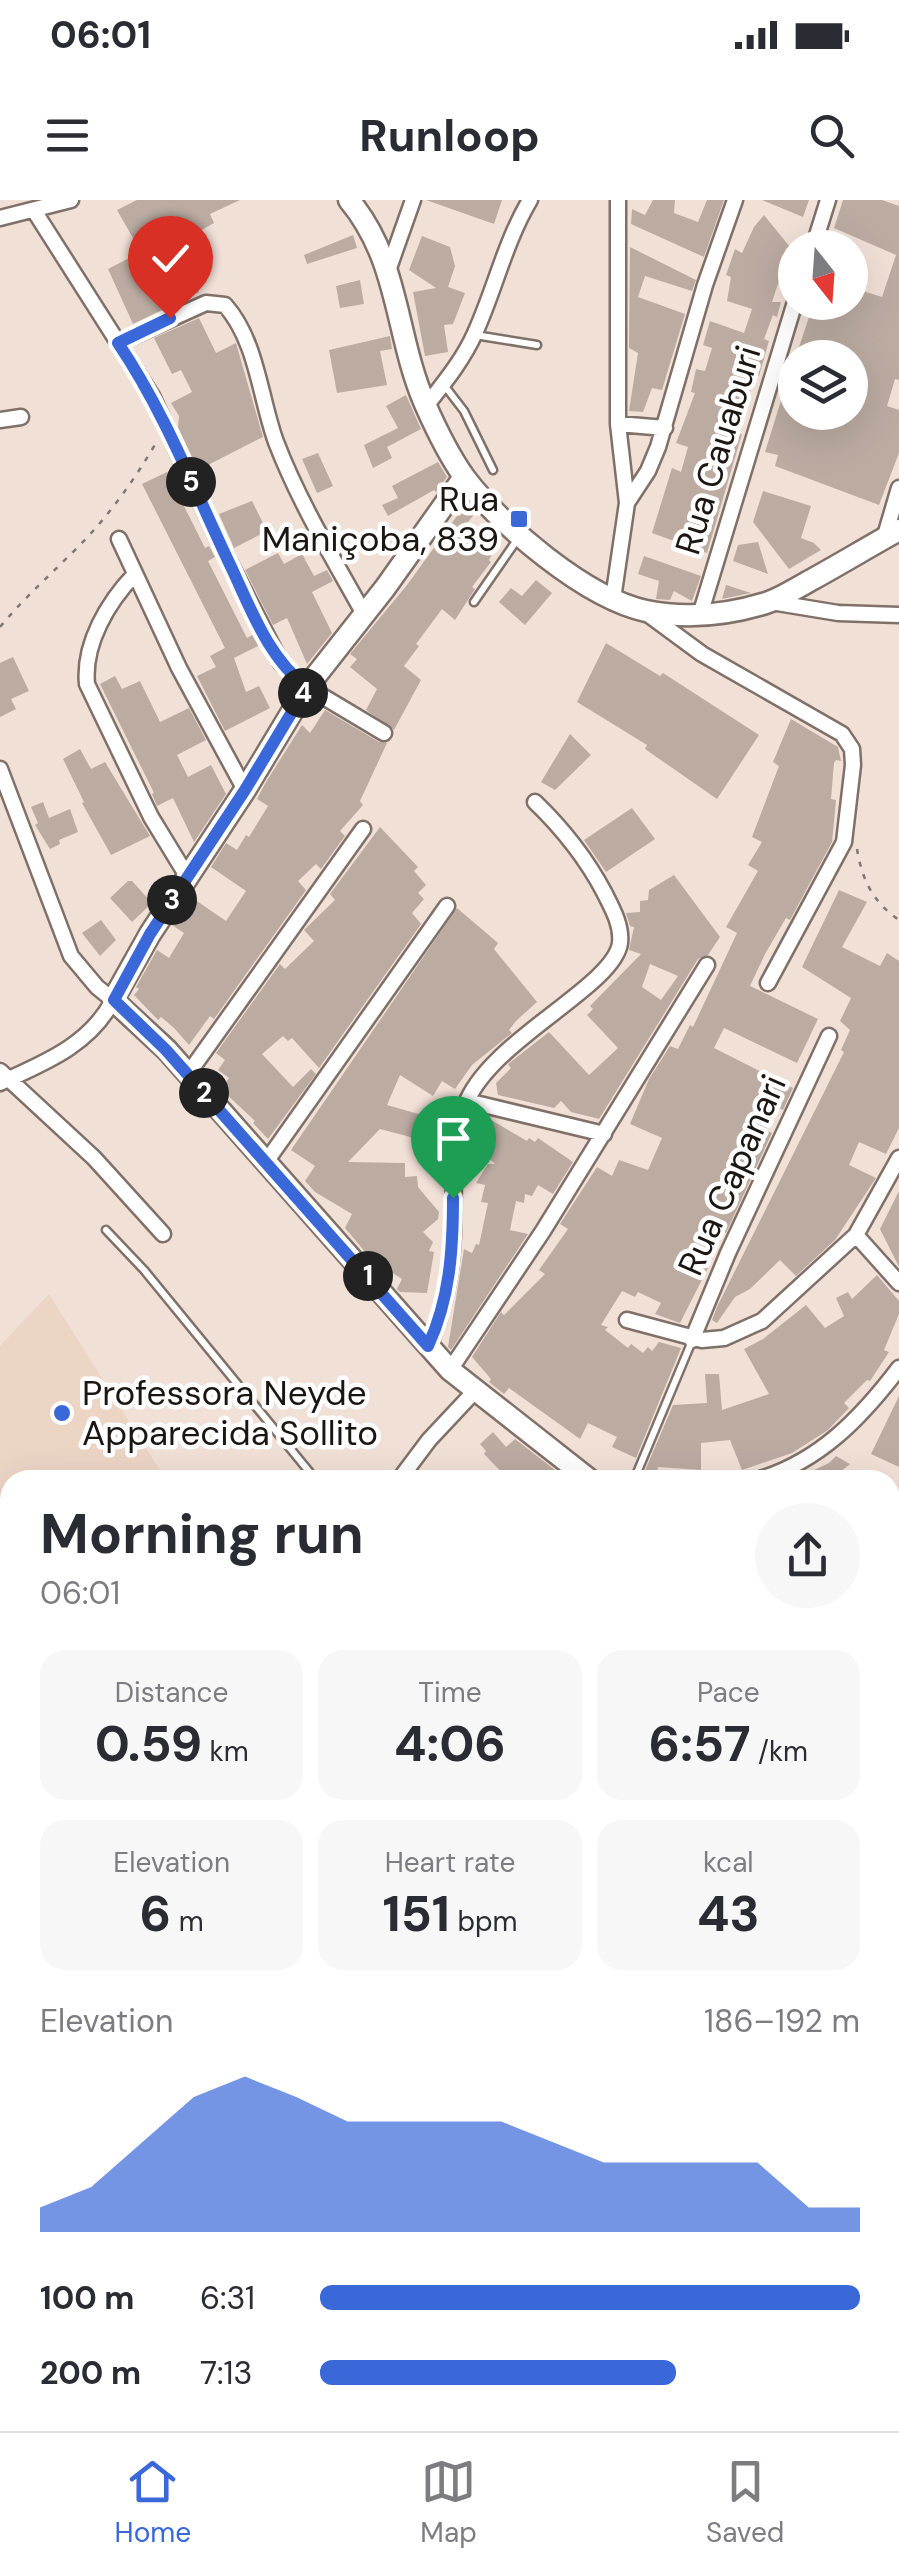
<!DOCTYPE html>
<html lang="en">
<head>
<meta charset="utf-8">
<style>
  :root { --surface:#fff; --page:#f7f7f7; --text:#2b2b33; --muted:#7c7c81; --line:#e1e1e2; --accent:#3a68d9 }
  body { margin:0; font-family:"DM Sans",sans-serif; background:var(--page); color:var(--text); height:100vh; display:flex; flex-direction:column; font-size:38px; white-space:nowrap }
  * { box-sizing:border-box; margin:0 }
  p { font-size:32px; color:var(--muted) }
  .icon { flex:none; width:55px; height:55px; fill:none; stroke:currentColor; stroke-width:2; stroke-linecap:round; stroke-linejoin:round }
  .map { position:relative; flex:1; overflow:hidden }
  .drawer { position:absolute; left:0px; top:1270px; width:900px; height:962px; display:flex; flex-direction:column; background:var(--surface); border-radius:30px 30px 0 0; box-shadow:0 10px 40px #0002 }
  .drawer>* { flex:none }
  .needle { width:65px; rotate:163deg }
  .buttons { position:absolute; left:778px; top:30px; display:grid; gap:20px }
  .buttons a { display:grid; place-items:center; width:90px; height:90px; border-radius:50%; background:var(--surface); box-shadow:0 10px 40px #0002; font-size:50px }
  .pin { position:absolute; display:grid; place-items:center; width:85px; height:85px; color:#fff; margin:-102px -42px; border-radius:50% 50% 50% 0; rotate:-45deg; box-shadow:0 0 10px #0007 }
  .pin .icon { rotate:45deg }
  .km { position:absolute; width:50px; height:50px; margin:-25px; border-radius:50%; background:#222; color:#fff; font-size:28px; line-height:50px; text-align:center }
  .round { display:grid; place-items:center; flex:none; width:105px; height:105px; border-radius:52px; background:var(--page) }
  .headline { display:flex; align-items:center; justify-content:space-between; height:170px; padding:0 40px }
  h1 { font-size:55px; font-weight:700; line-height:75px }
  .metrics { display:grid; grid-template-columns:repeat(3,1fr); gap:15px; height:170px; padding:10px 40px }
  .metrics div { display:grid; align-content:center; border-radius:25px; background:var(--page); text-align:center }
  .metrics b { font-size:50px; font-weight:700 }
  .metrics small { font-size:28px; font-weight:400 }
  .metrics p { font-size:28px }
  .chart { height:280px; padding:20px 40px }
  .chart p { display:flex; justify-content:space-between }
  .chart svg { width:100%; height:180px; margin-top:10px; fill:var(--accent); opacity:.7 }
  ul { padding:0 40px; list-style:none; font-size:32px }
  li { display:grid; grid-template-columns:160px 120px 1fr; align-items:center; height:75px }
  li i { height:25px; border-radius:12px; background:var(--accent) }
  .status { display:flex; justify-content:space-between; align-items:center; height:70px; padding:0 50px; background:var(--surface); direction:ltr }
  .status svg { height:28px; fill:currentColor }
  header { display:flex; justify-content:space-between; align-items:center; height:130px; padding:0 40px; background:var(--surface); font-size:45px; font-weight:700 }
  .tab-bar { display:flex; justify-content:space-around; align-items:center; height:140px; border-top:2px solid var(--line); background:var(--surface); font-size:28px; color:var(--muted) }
  .tab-bar a { display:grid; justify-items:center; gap:5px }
  .tab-bar .on { color:var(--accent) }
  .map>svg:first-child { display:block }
  .built { fill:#edd5c6 }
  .building { fill:#bbaba1; fill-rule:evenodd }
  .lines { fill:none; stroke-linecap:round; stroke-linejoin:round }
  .lane-casing { stroke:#807168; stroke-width:11 }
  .street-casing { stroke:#807168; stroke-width:19 }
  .secondary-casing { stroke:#807168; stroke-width:25 }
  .path { stroke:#827770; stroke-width:2.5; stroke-dasharray:5 8; stroke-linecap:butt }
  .lane { stroke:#fff; stroke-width:6 }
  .street { stroke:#fff; stroke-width:14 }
  .secondary { stroke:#fff; stroke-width:20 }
  .route-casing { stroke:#fff; stroke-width:20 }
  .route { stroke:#3a68d9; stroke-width:12 }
  .poi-dot { fill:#3a68d9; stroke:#fff; stroke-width:4 }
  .labels { text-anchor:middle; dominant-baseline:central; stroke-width:9; stroke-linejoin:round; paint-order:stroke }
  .street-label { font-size:35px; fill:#1b1612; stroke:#fff }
  .poi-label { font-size:35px; fill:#1b1612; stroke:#fff; text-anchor:end }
</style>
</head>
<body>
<div class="status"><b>06:01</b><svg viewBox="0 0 49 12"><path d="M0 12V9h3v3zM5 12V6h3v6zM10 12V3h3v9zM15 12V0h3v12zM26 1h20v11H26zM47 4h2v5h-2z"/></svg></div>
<header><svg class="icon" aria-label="menu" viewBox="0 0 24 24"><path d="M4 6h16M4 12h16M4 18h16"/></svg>Runloop<svg class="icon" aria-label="search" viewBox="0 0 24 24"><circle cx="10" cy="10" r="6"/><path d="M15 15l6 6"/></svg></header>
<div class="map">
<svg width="899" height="2231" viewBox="0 0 899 2231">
  <rect width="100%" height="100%" fill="#f1e0d6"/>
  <!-- built -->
  <path class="built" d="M 49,1094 L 166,1280 L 10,1280 L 10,1364 L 0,1363 L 0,1146 Z"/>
  <!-- building -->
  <path class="building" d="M 137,0 L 240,0 L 210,14 L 214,23 L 196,33 L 199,40 L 189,45 L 203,72 L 192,78 L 199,92 L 133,124 L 108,69 L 141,52 L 117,10 Z
    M 426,0 L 502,0 L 494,24 Z
    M 653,0 L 675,0 L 674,13 L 698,22 L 707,0 L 724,0 L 704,57 L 631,24 L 632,9 L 645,15 Z
    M 762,0 L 809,0 L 803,17 Z
    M 843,0 L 882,0 L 899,6 L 899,180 L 895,179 L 887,206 L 899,210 L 899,253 L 879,305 L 775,266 L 778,255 L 765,252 L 783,194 L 795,198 L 795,212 L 850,212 L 850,158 L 828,157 L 799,147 L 814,102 L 850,102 L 850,87 L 882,97 L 896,55 L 834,28 Z
    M 764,15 L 790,47 L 772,102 L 781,102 L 777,117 L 773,115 L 764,139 L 769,141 L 759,176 L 756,175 L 736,232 L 742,234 L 707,353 L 652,333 L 672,268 L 681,272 L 688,247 L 676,243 L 695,193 L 691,192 L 696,169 L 705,171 L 712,148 L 703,145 L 710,121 L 744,133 L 752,109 L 727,101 L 731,77 L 726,75 L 735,49 L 742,53 L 754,27 Z
    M 353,35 L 357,48 L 307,64 L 304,55 Z
    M 422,36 L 450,47 L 455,66 L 448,87 L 465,93 L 453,124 L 444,125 L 448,152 L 425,156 L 413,92 L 436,88 L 409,70 Z
    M 630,47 L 696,80 L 692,91 L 645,76 L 638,97 L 685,114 L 662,190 L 652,188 L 643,212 L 629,211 L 638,153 L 629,148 Z
    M 360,80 L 364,104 L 340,108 L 336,86 Z
    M 199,118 L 216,153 L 236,143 L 263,237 L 198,270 L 178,227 L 179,216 L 171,203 L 192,192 L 181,170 L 172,174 L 154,138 Z
    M 390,136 L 392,149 L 380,151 L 387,185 L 337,193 L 329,150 Z
    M 406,195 L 421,229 L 387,247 L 392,258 L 373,268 L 364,245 L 398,228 L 386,206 Z
    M 318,253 L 333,286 L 317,293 L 302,259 Z
    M 438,262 L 447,277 L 436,292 L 434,290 L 388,316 L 382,305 L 398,298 L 392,286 Z
    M 167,272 L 205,348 L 209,346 L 215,357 L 208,361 L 247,438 L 254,434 L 260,445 L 234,458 L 246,492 L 259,486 L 270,508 L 225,531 L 197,476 L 216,467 L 210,456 L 225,448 L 142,284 Z
    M 763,291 L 811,306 L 801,338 L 814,343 L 821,350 L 789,369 L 753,322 Z
    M 252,301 L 267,331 L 234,348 L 219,314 Z
    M 465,305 L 475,313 L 463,329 L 494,350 L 489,360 L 491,362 L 472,387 L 475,389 L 455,420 L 442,409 L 416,444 L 419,446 L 404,466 L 421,480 L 394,530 L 366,510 L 377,489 L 350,467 L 357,459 L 350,454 L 407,385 Z
    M 758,342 L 768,374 L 733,361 L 738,345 Z
    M 278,353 L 284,364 L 302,354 L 314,376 L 327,370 L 333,381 L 312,392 L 332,433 L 307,464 L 287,418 L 273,425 L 245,370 Z
    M 644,356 L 701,376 L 692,401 L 674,391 L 670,400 L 656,399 L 659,381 L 638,374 Z
    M 536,380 L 552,393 L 525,425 L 499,402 L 511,388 L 522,396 Z
    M 726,385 L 751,393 L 722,399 Z
    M 606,443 L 660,476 L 663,473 L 759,535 L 717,599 L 645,549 L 647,545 L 577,502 Z
    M 13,457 L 29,491 L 11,499 L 16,509 L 0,517 L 0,463 Z
    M 115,476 L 122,489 L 140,481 L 160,522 L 189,508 L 206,540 L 177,555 L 188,577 L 211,565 L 226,594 L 194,642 L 173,598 L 157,606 L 152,594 L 154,593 L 100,484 Z
    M 325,510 L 379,542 L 387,543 L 360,601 L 363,605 L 340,631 L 345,636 L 321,669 L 316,664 L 298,681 L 306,690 L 214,819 L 210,816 L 189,845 L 174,828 L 161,817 L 158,820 L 134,795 L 139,789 L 136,787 L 157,750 L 169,758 L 184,733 L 172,725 L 191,697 L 226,721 L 246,691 L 211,667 L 226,643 L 237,650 L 246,635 L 249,637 L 268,606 L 257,599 L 266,582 L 302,525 L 310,533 Z
    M 791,519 L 838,547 L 841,561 L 836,560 L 834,563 L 831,599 L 836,600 L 832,642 L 790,720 L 786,718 L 765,754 L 750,786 L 818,819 L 797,863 L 724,828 L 714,848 L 793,888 L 783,910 L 777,907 L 766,930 L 772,933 L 726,1033 L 719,1029 L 706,1056 L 710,1058 L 709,1066 L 680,1123 L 655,1114 L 661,1103 L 638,1092 L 635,1097 L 622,1091 L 601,1125 L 608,1127 L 605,1130 L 628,1148 L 631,1144 L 643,1153 L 648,1147 L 652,1151 L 659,1142 L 681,1148 L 636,1258 L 612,1247 L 617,1237 L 588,1223 L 580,1239 L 509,1188 L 504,1194 L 489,1182 L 491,1179 L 472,1157 L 501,1112 L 504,1115 L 545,1074 L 539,1070 L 568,1029 L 560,1024 L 597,967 L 612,976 L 619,960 L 648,970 L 662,938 L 630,924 L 649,879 L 670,846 L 678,849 L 690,825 L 693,827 L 737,733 L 726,727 L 758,671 L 748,665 L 762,642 L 752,637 L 779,566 L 773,562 Z
    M 570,534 L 591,555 L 555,590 L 541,582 Z
    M 80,549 L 91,569 L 105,562 L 150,636 L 111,655 L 82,603 L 84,602 L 63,559 Z
    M 43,602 L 49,618 L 70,609 L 78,632 L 59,640 L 60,644 L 50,649 L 35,625 L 38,623 L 31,607 Z
    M 632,608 L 655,639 L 606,672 L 584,640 Z
    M 380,627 L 418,667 L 414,671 L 426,685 L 418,693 L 424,699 L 412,713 L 421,724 L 319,868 L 292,838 L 288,841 L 283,836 L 262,854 L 293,887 L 311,869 L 316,874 L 268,939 L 253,923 L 255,921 L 221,889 L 229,878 L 218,870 L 225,860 L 216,853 L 280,764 L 285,769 L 314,741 L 304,730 L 335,700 L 330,694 Z
    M 674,675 L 720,737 L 708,755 L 698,759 L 599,919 L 571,912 L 561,901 L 554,908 L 498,895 L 496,883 L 511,868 L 508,864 L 549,832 L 589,875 L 618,848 L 587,815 L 593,809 L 590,806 L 641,754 L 629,750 L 634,727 L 630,726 L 626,713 L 640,712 L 640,701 L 648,700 L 649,690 ZM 650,764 L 678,776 L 661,800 L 642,787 Z
    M 128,681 L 132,681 L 152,703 L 132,722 L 110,698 Z
    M 839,690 L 867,702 L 842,747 L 880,766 L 887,753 L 899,761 L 899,928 L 886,954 L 859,942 L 849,965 L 876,978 L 835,1040 L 796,1076 L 780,1060 L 750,1089 L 735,1097 L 717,1123 L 712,1120 L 717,1107 L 844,852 L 841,850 L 850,830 L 840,821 L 851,798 L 802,767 Z
    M 457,708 L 498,743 L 494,749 L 537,802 L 516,821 L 509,830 L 512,833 L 472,865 L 455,889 L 442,881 L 433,896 L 400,875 L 387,905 L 422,915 L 414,938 L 380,929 L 348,962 L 405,963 L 405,977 L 417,976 L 418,987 L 439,1012 L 438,1019 L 423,1032 L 433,1042 L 429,1051 L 434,1052 L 427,1093 L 400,1092 L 397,1089 L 402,1079 L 371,1059 L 345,1028 L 352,1014 L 315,992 L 305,981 L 315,966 L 291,950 Z
    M 101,720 L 116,740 L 100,756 L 82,733 Z
    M 486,917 L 527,941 L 529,938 L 535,942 L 538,938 L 573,962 L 553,994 L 538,985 L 532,996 L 525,994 L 524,1003 L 516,1001 L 510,1030 L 528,1034 L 451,1150 L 448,1147 L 464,1049 L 472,1053 L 476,1044 L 479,1045 L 488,1003 L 481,1002 L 485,985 L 476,983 L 488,964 L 495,964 L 480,950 L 486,937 L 478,931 Z
    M 899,991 L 899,1067 L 880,1029 Z
    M 877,1075 L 899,1101 L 899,1114 L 884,1150 L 889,1152 L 870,1181 L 867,1180 L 844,1203 L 849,1208 L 828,1230 L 792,1253 L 742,1270 L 730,1240 L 701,1243 L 701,1270 L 658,1267 L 655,1280 L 641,1280 L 673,1205 L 707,1203 L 705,1174 L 719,1174 L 722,1210 L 769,1194 L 744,1149 L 763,1139 L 806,1105 L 825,1128 L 844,1116 L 836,1098 L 848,1092 L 852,1099 Z
    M 899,1196 L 899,1267 L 871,1254 Z
    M 493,1232 L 506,1247 L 515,1239 L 568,1280 L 509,1280 L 484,1254 L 486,1251 L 480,1244 Z
    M 836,1256 L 850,1264 L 830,1280 L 793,1280 L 829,1263 Z"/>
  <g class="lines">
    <defs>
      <path id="lane" d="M 475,135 L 537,145
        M 444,185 L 464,211 L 493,270
        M 474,402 L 519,337
        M 106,1030 L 144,1070 L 316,1280
        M 634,1280 L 692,1141
        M 0,1745 L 10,1748"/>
      <path id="street" d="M 35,12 L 152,196 L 218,340 L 281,463 L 307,487 L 384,533
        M 0,18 L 71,0
        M 813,48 L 828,0
        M 389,68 L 413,0
        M 118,143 L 206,103 L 225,105 C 257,141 260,198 276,242 C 299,302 333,358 364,414
        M 426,206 C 444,183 463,160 475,133 C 495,89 505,42 530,0
        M 0,220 L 21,217
        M 618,224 L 665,228
        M 627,303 L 648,271 L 658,247 L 705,85 L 735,0
        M 119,339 L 179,468 L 245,590
        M 884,339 L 899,288
        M 135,374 C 108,402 83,444 87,484 L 151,617 L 187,676
        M 613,399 L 627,303 L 618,224 L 618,0
        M 771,402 L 838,413 L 899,415
        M 645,412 L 702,454 L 842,534 L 852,549 L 853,565 L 844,642 L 768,783
        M 700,415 L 795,102
        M 0,569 L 71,756 L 97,787 L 113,800 C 90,845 44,863 0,883
        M 0,871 L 94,958 L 163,1034
        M 188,874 L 363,629
        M 467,901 L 604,934
        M 266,962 L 447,706
        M 856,1035 L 899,1083
        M 627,1120 L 702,1140 L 724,1138 L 762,1121 L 856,1035 L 899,958
        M 692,1140 L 728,1053 L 829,836
        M 428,1147 C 445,1111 451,1074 453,1035 C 455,992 450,948 465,906 C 488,841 614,787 620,743 C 622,725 612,708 604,692 C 586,658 563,629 535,602
        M 450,1170 L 543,1031 L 707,765
        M 399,1280 L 429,1240 L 474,1192
        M 757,1280 C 819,1262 861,1218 899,1168
        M 890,1364 L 899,1345
        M 0,1527 L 10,1516
        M 10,1893 L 10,1943
        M 0,1972 L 10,1983
        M 0,2029 L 10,2021
        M 890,2147 L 899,2142
        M 0,2192 L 10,2209
        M 18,2222 L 23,2231
        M 190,2222 L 195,2231
        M 336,2222 L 338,2231
        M 122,2231 L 136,2222
        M 469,2231 L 475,2222
        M 630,2231 L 636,2222
        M 706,2231 L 724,2222
        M 806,2231 L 813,2222"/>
      <path id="secondary" d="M 349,0 C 400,61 395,135 425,204 C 436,229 449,256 465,278 C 501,326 586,398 646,411 C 686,419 727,415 766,403 C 782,398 798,387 813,379 C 842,363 870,346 899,330
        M 464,277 L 385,388 L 307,487 L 245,590 L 150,734 L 113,800 L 167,850 L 450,1170 L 590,1280
        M 890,1476 L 899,1480
        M 0,1571 L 10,1579
        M 890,1784 L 899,1786"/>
    </defs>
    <!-- lane casing -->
    <use href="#lane" class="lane-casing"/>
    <!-- street casing -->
    <use href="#street" class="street-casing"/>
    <!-- secondary casing -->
    <use href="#secondary" class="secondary-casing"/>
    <!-- path -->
    <path class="path" d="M 0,427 C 24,398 50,375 76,349 C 108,317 133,282 156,243
      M 857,649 C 862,680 873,702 899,720"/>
    <!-- lane -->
    <use href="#lane" class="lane"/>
    <!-- street -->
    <use href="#street" class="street"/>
    <!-- secondary -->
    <use href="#secondary" class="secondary"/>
  </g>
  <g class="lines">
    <defs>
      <path id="route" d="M 170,118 L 118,143 C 166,214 196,294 233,371 C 252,412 270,460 307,487 L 245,590 L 150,734 L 114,800 L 166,850 L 428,1146 C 450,1099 453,1049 453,998"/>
    </defs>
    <!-- route casing -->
    <use href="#route" class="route-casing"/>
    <!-- route -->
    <use href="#route" class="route"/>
  </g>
  <!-- markers -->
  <g class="poi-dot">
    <rect x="509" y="309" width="20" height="20" rx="5"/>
    <circle cx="62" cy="1213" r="10"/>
  </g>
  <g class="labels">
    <!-- street labels -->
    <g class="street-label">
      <text transform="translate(718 250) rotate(-73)">Rua Cauaburi</text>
      <text transform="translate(732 975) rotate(-66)">Rua Capanari</text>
    </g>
    <!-- poi labels -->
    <g class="poi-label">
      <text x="499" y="299">Rua<tspan x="499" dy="40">Maniçoba, 839</tspan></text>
      <text x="82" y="1193" text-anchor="start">Professora Neyde<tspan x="82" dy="40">Apparecida Sollito</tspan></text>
    </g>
  </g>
</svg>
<div class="buttons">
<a><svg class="needle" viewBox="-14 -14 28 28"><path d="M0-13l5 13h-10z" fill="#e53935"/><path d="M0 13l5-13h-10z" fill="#7c7c81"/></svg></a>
<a><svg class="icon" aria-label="layers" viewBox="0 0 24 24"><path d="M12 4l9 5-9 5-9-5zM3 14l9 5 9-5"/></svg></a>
</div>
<div class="pin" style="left:453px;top:998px;background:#1e9e55"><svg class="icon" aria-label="arrive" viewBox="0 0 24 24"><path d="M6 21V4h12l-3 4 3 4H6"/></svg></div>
<div class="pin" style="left:170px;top:118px;background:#d93025"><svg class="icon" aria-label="check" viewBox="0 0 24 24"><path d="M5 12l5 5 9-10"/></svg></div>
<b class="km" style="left:368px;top:1076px">1</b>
<b class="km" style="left:204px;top:893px">2</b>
<b class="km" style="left:172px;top:700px">3</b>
<b class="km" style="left:303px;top:493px">4</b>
<b class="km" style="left:191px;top:282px">5</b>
<section class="drawer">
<div class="headline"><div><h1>Morning run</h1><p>06:01</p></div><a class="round"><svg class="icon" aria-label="share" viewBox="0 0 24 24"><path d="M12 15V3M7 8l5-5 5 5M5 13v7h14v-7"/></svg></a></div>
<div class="metrics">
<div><p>Distance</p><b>0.59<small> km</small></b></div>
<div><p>Time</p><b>4:06</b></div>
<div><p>Pace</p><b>6:57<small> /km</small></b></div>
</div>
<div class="metrics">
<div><p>Elevation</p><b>6<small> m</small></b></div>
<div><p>Heart rate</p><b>151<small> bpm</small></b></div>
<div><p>kcal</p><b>43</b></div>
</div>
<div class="chart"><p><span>Elevation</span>186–192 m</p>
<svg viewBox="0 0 160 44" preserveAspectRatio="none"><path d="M0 44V38L10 33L20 22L30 11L40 6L50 11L60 17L70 17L80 17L90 17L100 22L110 27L120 27L130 27L140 27L150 38L160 38V44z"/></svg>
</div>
<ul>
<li><b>100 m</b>6:31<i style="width:100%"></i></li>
<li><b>200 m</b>7:13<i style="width:66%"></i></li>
</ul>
</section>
</div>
<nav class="tab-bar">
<a class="on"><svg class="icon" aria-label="home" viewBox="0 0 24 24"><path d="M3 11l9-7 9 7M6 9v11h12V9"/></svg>Home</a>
<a><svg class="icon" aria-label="map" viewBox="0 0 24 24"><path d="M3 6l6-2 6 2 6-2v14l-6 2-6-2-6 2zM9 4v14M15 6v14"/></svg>Map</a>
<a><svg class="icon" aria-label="saved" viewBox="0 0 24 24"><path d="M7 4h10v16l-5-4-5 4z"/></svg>Saved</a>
</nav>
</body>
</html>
